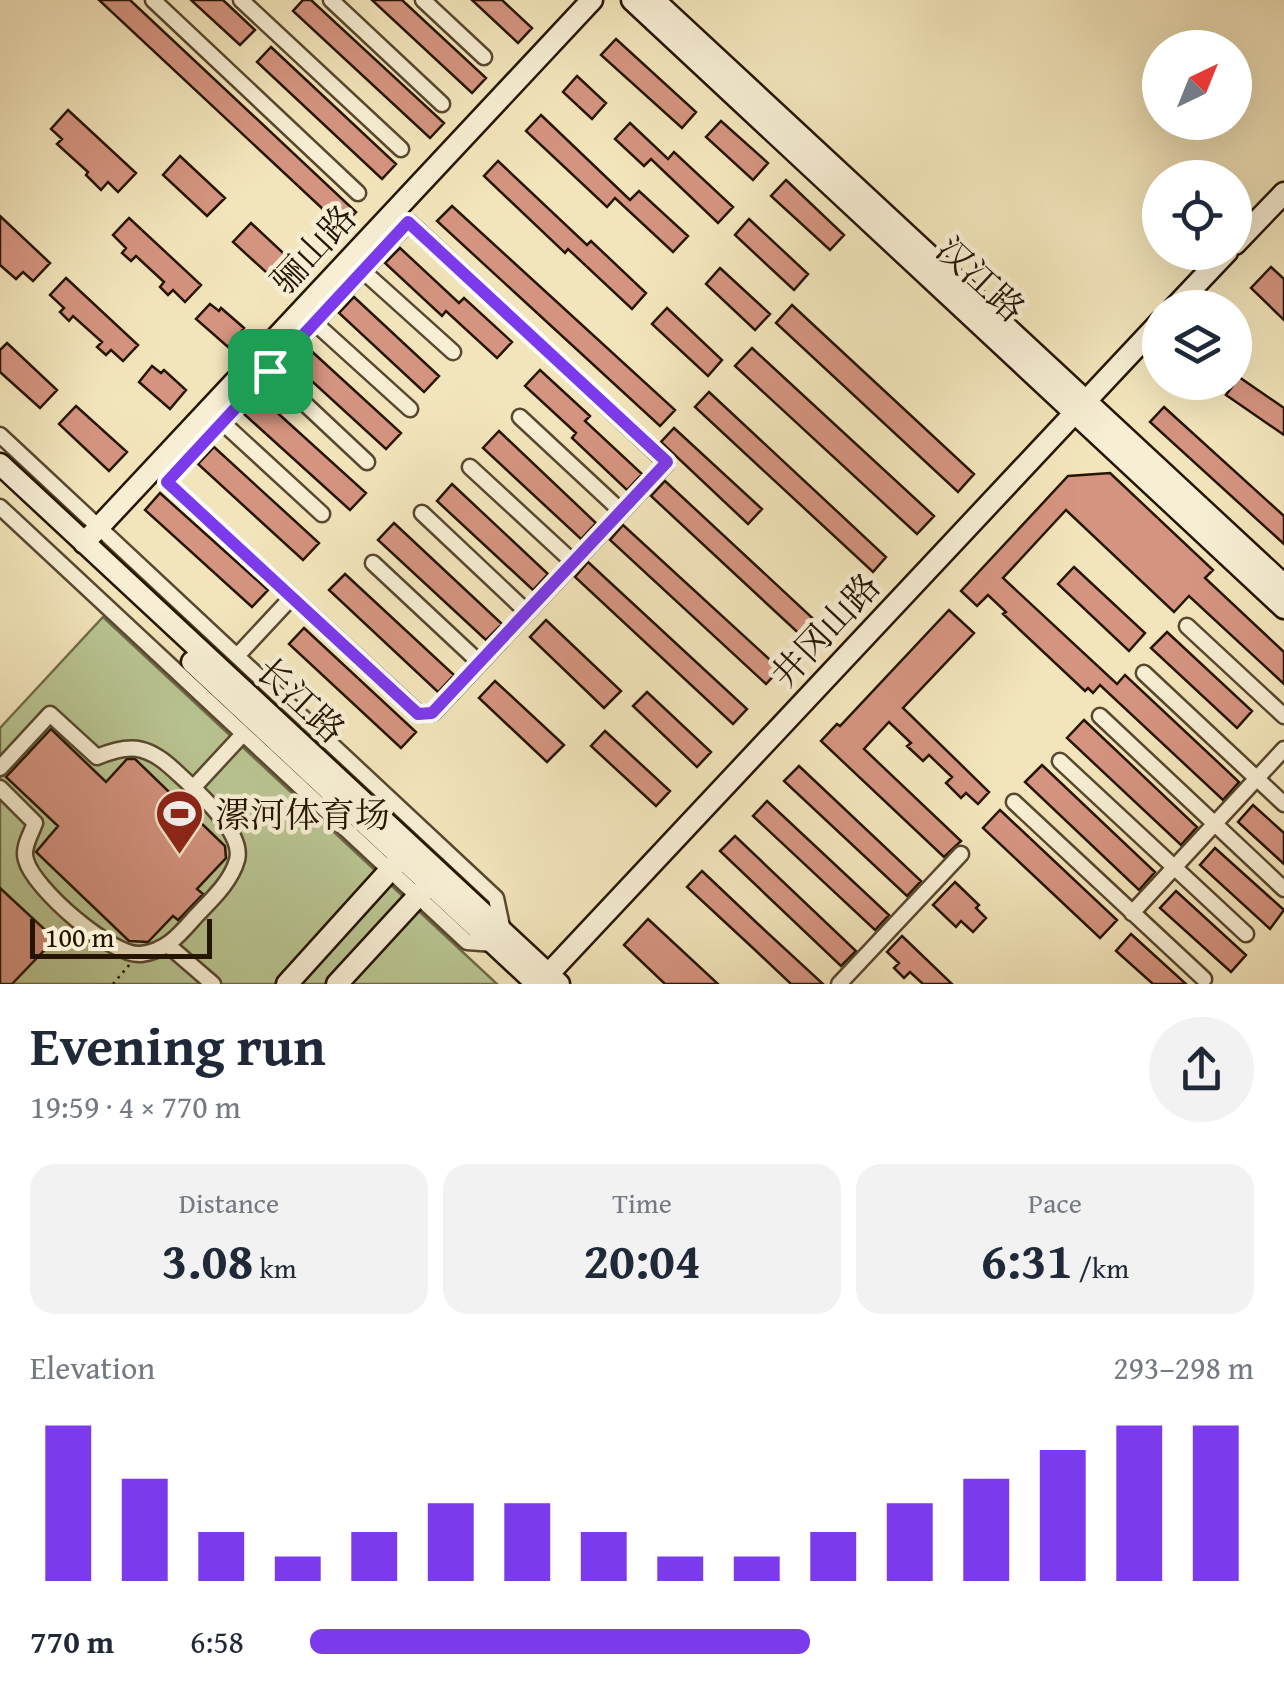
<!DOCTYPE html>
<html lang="en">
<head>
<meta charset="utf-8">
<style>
  :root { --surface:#fff; --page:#f2f2f3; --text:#1f2937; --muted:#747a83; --accent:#7c3aed }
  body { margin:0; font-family:"Gentium Book Plus","Noto Serif SC",serif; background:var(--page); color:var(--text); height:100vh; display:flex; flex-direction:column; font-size:38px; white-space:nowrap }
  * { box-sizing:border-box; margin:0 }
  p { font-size:32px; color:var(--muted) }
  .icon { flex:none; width:55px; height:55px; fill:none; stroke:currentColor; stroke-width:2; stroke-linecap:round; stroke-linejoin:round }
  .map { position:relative; height:984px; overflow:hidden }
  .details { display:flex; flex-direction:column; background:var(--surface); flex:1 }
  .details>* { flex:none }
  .needle { width:65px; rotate:43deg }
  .fabs { position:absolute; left:1142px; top:30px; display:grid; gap:20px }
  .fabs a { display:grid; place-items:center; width:110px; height:110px; border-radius:50%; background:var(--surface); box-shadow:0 10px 40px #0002; font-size:50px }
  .scale { position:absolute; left:30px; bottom:25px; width:182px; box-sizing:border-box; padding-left:10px; border:5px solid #251400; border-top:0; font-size:28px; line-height:35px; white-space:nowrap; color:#251400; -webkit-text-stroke:8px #f7eed3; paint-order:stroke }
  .pin { position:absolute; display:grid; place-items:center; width:85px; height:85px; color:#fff; margin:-42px; border-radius:20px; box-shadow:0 5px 15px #0006 }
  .round { display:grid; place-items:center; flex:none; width:105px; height:105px; border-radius:52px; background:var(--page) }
  .overview { display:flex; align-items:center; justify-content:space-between; height:170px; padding:0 30px }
  h1 { font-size:55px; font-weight:800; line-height:75px }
  .figures { display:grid; grid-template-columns:repeat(3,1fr); gap:15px; height:170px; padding:10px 30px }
  .figures div { display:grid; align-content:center; border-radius:25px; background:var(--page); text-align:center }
  .figures b { font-size:50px; font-weight:800 }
  .figures small { font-size:28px; font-weight:400 }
  .figures p { font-size:28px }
  .chart { height:280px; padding:20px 30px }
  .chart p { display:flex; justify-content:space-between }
  .chart svg { width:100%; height:180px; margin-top:10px; stroke:var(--accent); stroke-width:6 }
  ul { padding:0 30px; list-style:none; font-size:32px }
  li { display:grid; grid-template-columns:160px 120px 1fr; align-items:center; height:75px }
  li i { height:25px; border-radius:12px; background:var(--accent) }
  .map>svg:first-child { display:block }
  .pitch { fill:#b9c592; stroke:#6f6c49; stroke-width:2.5 }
  .building { fill:#d59480; stroke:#251400; stroke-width:2.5 }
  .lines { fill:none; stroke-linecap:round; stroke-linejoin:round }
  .street-casing { stroke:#58482f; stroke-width:19 }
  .secondary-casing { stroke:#251400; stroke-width:25 }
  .path { stroke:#251400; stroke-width:2.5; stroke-dasharray:2.5 5; stroke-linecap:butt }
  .street { stroke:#f7eed3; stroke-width:14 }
  .secondary { stroke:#f7eed3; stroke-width:20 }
  .route-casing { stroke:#fff; stroke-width:20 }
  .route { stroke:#7c3aed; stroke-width:12 }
  .labels { text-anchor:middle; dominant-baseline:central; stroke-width:9; stroke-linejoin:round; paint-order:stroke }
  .street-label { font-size:35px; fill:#251400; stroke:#f7eed3 }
  .poi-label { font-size:35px; fill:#251400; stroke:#f7eed3; text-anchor:start }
</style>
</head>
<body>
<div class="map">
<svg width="1284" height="984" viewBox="0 0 1284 984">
  <rect width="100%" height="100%" fill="#f3e5bb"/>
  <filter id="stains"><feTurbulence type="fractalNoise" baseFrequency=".002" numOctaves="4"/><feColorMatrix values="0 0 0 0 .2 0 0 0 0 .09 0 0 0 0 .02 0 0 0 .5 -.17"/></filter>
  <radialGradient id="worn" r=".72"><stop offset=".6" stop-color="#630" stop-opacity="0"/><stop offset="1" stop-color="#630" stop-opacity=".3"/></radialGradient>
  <!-- pitch -->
  <path class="pitch" d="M 103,617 L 497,984 L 0,984 L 0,728 Z"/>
  <!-- building -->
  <path class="building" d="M 99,0 L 130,0 L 356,212 L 342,227 Z
    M 191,0 L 223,0 L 255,30 L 240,45 Z
    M 303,0 L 311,0 L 444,123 L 430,138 L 293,11 Z
    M 372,0 L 402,0 L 486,78 L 472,93 Z
    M 472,0 L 502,0 L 532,28 L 518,43 Z
    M 616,39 L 696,112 L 682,128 L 601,55 Z
    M 271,47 L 396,164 L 382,179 L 257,62 Z
    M 577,76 L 606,103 L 592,119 L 563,92 Z
    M 68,110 L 136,173 L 118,192 L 108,182 L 101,190 L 86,175 L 88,172 L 57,144 L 62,139 L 51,129 Z
    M 541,115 L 630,200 L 639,191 L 688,236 L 673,252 L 615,198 L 607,207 L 526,131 Z
    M 721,121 L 768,163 L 753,180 L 706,137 Z
    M 630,123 L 668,159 L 674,152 L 733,207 L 718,223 L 651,159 L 644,166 L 615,139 Z
    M 180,156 L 225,198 L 207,216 L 163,175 Z
    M 498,161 L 587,245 L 591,241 L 646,293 L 632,309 L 568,249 L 565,253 L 484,176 Z
    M 786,180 L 844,235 L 830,250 L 771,196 Z
    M 452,206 L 675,410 L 660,426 L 437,221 Z
    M 0,216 L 50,263 L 33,281 L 23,272 L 16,279 L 0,265 Z
    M 129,218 L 201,285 L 185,302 L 173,290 L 168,295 L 160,287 L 164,282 L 136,256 L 131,261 L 122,253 L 126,248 L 113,235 Z
    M 749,219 L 808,274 L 794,290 L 735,235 Z
    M 251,223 L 296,265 L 278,283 L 233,242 Z
    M 400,248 L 459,303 L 464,298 L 512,342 L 497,358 L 446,311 L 442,316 L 385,263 Z
    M 1271,267 L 1284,279 L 1284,320 L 1251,288 Z
    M 720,268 L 770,314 L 755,330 L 706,284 Z
    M 66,278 L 138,345 L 123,361 L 111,350 L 106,355 L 97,347 L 102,342 L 73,316 L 69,321 L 60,312 L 64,308 L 50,295 Z
    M 354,297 L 439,376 L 424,392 L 339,313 Z
    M 210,304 L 219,311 L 221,308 L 244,328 L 228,347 L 196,319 Z
    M 792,305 L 974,474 L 958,492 L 776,323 Z
    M 667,308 L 722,360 L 708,376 L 652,324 Z
    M 7,343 L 57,390 L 40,408 L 0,372 L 0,350 Z
    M 307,347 L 401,433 L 386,449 L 292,363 Z
    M 752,348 L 934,516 L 917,534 L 735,366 Z
    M 152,366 L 161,373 L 164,370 L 186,390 L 170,409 L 139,382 Z
    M 540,370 L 590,416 L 585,421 L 642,474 L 627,490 L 572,438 L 576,433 L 525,386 Z
    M 1239,377 L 1284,408 L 1284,435 L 1226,395 Z
    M 709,392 L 886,557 L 873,572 L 695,407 Z
    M 260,397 L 366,493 L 350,510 L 244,414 Z
    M 76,406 L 127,452 L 109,471 L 59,424 Z
    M 1164,407 L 1284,516 L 1284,544 L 1150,422 Z
    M 674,428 L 762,509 L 748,524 L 661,442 Z
    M 499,431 L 596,523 L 581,539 L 483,448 Z
    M 214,447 L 319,543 L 303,560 L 198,464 Z
    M 1110,473 L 1213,570 L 1205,578 L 1284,652 L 1284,684 L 1189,596 L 1174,612 L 1066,510 L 1003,578 L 1117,684 L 1125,675 L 1239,782 L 1223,800 L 1100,685 L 1093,693 L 1088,688 L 1085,691 L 1003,614 L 1006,612 L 988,595 L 977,606 L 961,591 L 1068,476 Z
    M 665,481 L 821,626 L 807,641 L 651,496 Z
    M 452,484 L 548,574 L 533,590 L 437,501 Z
    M 160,493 L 268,590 L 252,607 L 145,510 Z
    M 394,523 L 502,624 L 486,640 L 378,540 Z
    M 623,525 L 780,669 L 766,684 L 610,540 Z
    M 588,562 L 747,709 L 733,724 L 575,577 Z
    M 1074,567 L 1145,633 L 1129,651 L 1058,584 Z
    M 345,574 L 454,675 L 438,692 L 329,590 Z
    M 949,610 L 974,633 L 903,708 L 989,792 L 978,804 L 966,793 L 961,798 L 946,783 L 952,777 L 929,755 L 923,761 L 907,746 L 911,743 L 889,722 L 864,749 L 961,841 L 944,857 L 821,741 L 837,724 L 840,726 Z
    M 546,620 L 621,691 L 604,708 L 530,637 Z
    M 304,628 L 416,732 L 401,748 L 289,644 Z
    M 1167,632 L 1252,711 L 1237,728 L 1151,648 Z
    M 495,681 L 564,745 L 547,762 L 479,698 Z
    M 647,692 L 711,752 L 697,767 L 633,706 Z
    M 1084,720 L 1197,827 L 1181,845 L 1067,738 Z
    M 51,729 L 106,782 L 127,759 L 135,759 L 225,846 L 226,858 L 197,889 L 203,894 L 178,920 L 173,916 L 148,942 L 129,941 L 36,852 L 58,826 L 6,777 Z
    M 605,731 L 670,791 L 656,806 L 591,746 Z
    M 1042,765 L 1155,872 L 1139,890 L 1025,782 Z
    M 799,766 L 921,881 L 907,896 L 784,781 Z
    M 767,801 L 889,915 L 875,930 L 753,816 Z
    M 1253,805 L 1284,833 L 1284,864 L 1238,822 Z
    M 1000,810 L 1117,920 L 1100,938 L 983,828 Z
    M 735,836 L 856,951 L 841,966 L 720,851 Z
    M 1215,848 L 1284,910 L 1270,929 L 1200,865 Z
    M 702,871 L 758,924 L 823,984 L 791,984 L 754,949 L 687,887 Z
    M 955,882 L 979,905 L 976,908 L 986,918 L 973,932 L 961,921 L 956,927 L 933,905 Z
    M 0,888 L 55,939 L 12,984 L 0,984 Z
    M 1176,891 L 1246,955 L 1231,972 L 1160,908 Z
    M 648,919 L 718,984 L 665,984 L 624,945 Z
    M 1131,934 L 1186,984 L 1153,984 L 1116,951 Z
    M 902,936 L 952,984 L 923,984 L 910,972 L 904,978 L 894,968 L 899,963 L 887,952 Z"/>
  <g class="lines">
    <defs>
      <path id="street" d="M 153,0 L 358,193
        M 241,0 L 401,149
        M 331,0 L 442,104
        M 423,0 L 484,57
        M 363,271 L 453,352
        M 315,323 L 410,409
        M 270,371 L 367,462
        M 520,417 L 621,511
        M 223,423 L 322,514
        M 0,435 L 496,898 L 503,931
        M 470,467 L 573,562
        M 0,507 L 467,942 L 494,944
        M 422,513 L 527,612
        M 373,563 L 480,663
        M 1187,626 L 1284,716
        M 237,656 L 292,597 L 419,714 L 433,713 L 667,463 L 409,222 L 167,482 L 292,597
        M 1144,673 L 1284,804
        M 1100,716 L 1284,889
        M 1060,761 L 1246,934
        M 0,768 L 50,714 L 97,757 C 128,744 146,744 173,769 C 191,786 245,831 237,860 C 231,882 211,900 196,916 C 180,934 167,951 141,954 C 112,957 33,888 26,860 C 22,848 31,834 35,823 L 0,788
        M 193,788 L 243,734
        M 1014,802 L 1204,979
        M 1132,913 L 1284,749
        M 169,946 L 213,984
        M 839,984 L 961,854"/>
      <path id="secondary" d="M 632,0 L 1284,608
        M 654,0 L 1284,585
        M 1235,244 L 1284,193
        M 1174,308 L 1227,252
        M 0,464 L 559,984
        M 84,543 L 592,0
        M 192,662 L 537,984
        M 287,984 L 410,848
        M 337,984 L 429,884
        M 539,984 L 1160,322"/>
    </defs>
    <!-- street casing -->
    <use href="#street" class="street-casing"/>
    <!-- secondary casing -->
    <use href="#secondary" class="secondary-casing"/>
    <!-- path -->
    <path class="path" d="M 113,984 L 130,964"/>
    <!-- street -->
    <use href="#street" class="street"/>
    <!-- secondary -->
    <use href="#secondary" class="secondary"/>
  </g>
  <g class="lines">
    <defs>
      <path id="route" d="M 408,222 L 667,462 L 432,713 L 418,714 L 167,482 Z"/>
    </defs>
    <!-- route casing -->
    <use href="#route" class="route-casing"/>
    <!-- route -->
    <use href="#route" class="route"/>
  </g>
  <!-- icons -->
  <defs>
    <symbol id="stadium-pin" viewBox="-11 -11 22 30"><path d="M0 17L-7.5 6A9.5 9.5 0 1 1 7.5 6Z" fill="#8f2418" stroke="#f7eed3"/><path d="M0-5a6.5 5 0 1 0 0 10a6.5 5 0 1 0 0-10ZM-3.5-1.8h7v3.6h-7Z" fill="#fff"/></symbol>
  </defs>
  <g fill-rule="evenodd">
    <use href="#stadium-pin" x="152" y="786" width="55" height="75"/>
  </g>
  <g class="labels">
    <!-- street labels -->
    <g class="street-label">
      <text transform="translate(313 249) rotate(-47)">骊山路</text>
      <text transform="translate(981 279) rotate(43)">汉江路</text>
      <text transform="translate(825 630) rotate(-47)">井冈山路</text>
      <text transform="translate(301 700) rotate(43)">长江路</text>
    </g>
    <!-- poi labels -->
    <g class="poi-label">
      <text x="215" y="814">漯河体育场</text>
    </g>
  </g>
  <rect width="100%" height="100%" filter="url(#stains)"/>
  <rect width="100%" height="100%" fill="url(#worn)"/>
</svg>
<div class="fabs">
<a><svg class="needle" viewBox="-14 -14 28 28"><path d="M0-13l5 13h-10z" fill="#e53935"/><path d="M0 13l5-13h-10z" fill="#747a83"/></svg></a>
<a><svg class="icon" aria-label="locate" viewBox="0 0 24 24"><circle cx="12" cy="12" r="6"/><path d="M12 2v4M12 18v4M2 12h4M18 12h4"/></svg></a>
<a><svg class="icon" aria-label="layers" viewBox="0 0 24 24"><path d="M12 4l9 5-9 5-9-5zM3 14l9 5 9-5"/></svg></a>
</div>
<div class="scale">100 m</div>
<div class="pin" style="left:270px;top:371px;background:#1e9e55"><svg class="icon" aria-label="arrive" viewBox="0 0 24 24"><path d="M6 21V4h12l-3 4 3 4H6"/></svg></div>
</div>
<section class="details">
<div class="overview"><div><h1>Evening run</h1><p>19:59 · 4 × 770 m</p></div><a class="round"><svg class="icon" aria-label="share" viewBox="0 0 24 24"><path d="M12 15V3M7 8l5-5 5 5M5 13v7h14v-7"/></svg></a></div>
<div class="figures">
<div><p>Distance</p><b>3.08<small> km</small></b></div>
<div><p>Time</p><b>20:04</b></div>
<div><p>Pace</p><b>6:31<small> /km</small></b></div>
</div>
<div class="chart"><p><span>Elevation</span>293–298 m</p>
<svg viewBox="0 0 160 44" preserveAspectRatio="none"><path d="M5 44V6M15 44V19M25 44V32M35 44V38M45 44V32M55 44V25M65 44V25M75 44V32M85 44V38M95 44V38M105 44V32M115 44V25M125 44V19M135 44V12M145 44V6M155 44V6"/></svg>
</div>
<ul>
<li><b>770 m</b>6:58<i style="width:53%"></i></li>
</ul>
</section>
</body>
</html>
